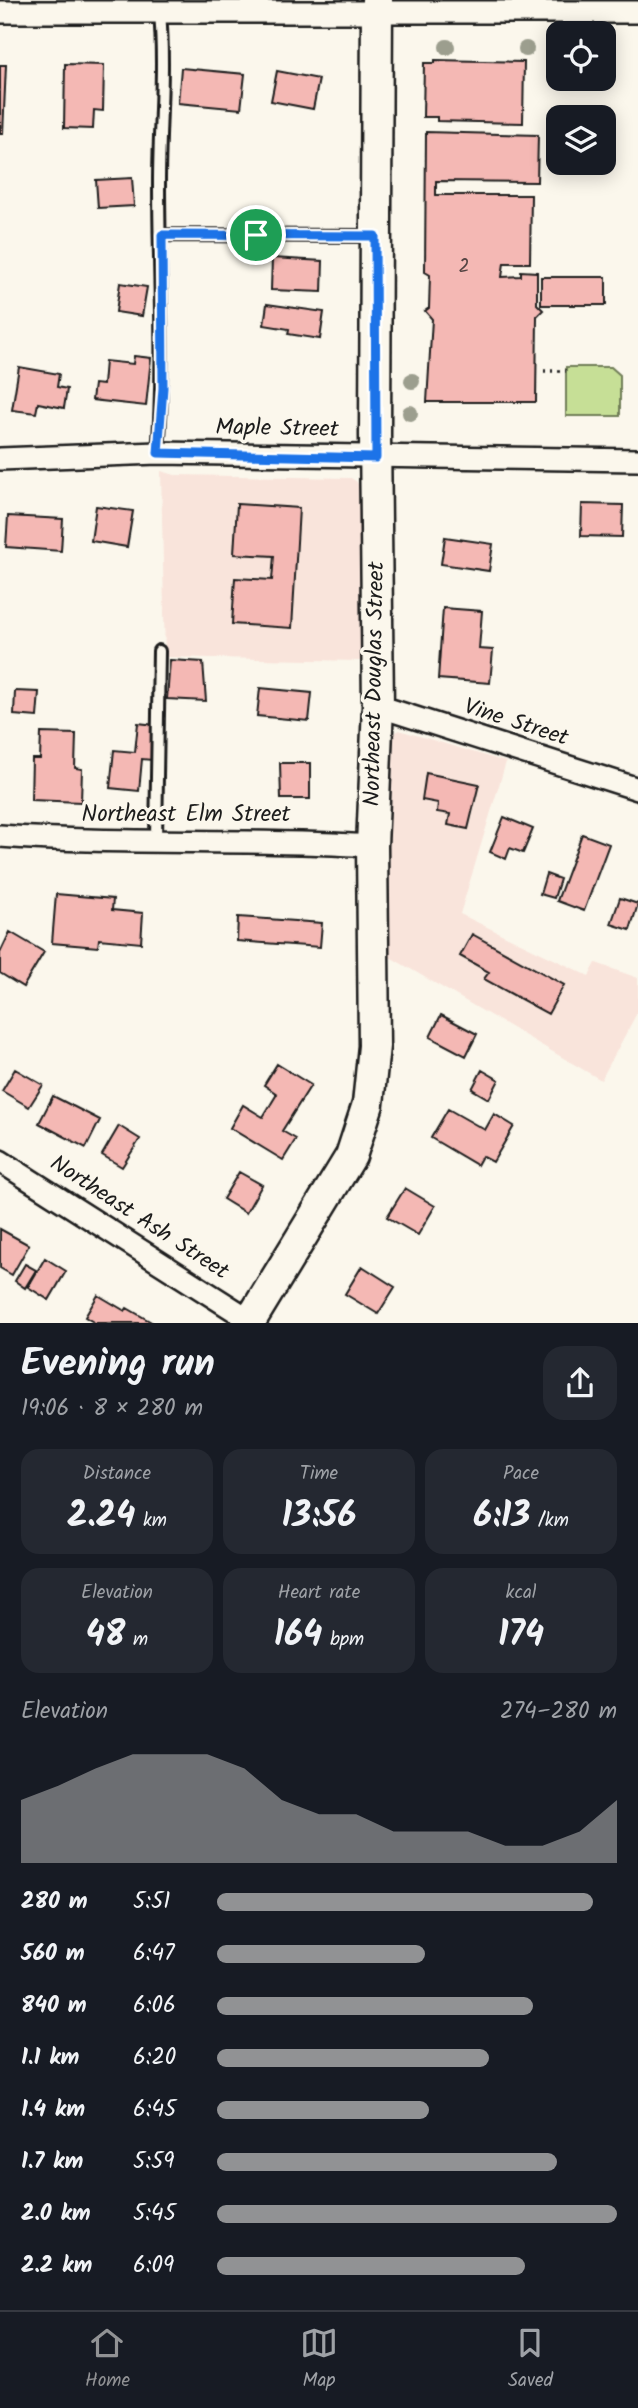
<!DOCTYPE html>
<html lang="en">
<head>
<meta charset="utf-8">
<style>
  :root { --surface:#171b24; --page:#242831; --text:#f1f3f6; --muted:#9ea1a6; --line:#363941; --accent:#919294 }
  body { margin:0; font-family:Kalam,sans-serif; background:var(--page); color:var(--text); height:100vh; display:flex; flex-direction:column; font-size:26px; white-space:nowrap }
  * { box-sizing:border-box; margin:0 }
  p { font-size:23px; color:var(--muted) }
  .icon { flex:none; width:38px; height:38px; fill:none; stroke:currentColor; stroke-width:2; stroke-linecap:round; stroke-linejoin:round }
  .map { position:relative; height:1323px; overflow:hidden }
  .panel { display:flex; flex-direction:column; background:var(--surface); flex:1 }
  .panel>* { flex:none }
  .buttons { position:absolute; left:546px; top:21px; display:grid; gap:14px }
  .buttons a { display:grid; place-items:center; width:70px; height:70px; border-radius:14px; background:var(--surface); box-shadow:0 4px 18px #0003; font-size:35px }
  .pin { position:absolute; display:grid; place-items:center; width:60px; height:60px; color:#fff; margin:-30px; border:4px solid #fff; border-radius:50%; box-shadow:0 2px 7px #0007 }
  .round { display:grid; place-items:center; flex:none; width:74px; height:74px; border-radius:21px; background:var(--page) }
  .overview { display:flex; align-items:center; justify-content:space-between; height:119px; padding:0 21px }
  h1 { font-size:38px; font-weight:600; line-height:52px }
  .figures { display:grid; grid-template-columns:repeat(3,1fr); gap:10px; height:119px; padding:7px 21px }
  .figures div { display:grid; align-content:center; border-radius:18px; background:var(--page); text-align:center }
  .figures b { font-size:35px; font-weight:600 }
  .figures small { font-size:19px; font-weight:400 }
  .figures p { font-size:19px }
  .chart { height:196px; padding:14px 21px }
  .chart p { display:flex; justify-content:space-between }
  .chart svg { width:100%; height:126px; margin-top:7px; fill:var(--accent); opacity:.7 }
  ul { padding:0 21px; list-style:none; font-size:23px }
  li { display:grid; grid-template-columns:112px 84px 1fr; align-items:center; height:52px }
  li i { height:18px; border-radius:9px; background:var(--accent) }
  .tabs { display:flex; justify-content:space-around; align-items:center; height:98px; border-top:2px solid var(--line); background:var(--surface); font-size:19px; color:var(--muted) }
  .tabs a { display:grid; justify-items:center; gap:4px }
  .tabs .selected { color:var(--accent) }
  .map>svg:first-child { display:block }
  .built { fill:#f9e4db }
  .green { fill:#c6df96; stroke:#717e59; stroke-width:2 }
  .building { fill:#f4b8b4; stroke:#1c1c1c; stroke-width:2 }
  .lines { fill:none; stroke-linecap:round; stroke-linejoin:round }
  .lane-casing { stroke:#1c1c1c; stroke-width:16 }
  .street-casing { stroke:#1c1c1c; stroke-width:26 }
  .secondary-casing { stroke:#1c1c1c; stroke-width:35 }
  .path { stroke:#1c1c1c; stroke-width:3.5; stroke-dasharray:2 5; stroke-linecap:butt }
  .lane { stroke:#fbf7ec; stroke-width:10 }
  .street { stroke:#fbf7ec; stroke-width:21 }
  .secondary { stroke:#fbf7ec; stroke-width:30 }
  .tree { fill:#9c9e8e }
  .route-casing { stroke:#fff; stroke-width:14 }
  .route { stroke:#1a73e8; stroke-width:9 }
  .labels { text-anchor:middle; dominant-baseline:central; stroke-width:7; stroke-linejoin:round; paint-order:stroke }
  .number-label { font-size:19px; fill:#524342 }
  .street-label { font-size:23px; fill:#1c1c1c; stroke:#fbf7ec }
</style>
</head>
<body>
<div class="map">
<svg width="638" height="1323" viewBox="0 0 638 1323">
  <rect width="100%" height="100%" fill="#fbf7ec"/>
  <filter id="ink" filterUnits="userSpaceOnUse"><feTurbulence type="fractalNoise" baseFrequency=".0143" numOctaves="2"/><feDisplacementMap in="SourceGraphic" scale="14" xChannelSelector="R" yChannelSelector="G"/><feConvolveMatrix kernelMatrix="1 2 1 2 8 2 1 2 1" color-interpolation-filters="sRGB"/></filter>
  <g filter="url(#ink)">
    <!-- built -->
    <path class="built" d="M 161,471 L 175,475 L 351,478 L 357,482 L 361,492 L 361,661 L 165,657 Z
      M 399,730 L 506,762 L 460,914 L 589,976 L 596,963 L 638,978 L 638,1011 L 601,1080 L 390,957 L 388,744 L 392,734 Z"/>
    <!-- green -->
    <path class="green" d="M 566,367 L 611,367 L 620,375 L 620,416 L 566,416 Z"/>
    <!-- building -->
    <path class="building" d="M 435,60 L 524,62 L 523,123 L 437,121 L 437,117 L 423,117 L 424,63 L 435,63 Z
      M 65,64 L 104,65 L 103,111 L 94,110 L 93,129 L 64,128 Z
      M 0,65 L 6,65 L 3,134 L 0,134 Z
      M 181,68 L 245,74 L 241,109 L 178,103 Z
      M 277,71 L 319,79 L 313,109 L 271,101 Z
      M 426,132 L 538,135 L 537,182 L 436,181 L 436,195 L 531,195 L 530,263 L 504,263 L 502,277 L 521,276 L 521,271 L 537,272 L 537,304 L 543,310 L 537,316 L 536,402 L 427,402 L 432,319 L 425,311 L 429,308 L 430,275 L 425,272 Z
      M 132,178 L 134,206 L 98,208 L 96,180 Z
      M 272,258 L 323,261 L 322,292 L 271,290 Z
      M 541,277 L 606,277 L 606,305 L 541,305 Z
      M 120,283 L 147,287 L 142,316 L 116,312 Z
      M 267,304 L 324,312 L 320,339 L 288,334 L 289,329 L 264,325 Z
      M 134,356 L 151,358 L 146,406 L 92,400 L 94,384 L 103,385 L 105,361 L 133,364 Z
      M 19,367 L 59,374 L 57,387 L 67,389 L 64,408 L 38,403 L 36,413 L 12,410 Z
      M 237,504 L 299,508 L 292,628 L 232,624 L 235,578 L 272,580 L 274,556 L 234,554 Z
      M 582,504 L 623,505 L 622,537 L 581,536 Z
      M 96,506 L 133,511 L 127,547 L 91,541 Z
      M 8,516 L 63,519 L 61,551 L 6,547 Z
      M 445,537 L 493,544 L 489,571 L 441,564 Z
      M 443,608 L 482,611 L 479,649 L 493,650 L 490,683 L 438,679 Z
      M 170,660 L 203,662 L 206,701 L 167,699 Z
      M 260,688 L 312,693 L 309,721 L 257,716 Z
      M 15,691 L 39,692 L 37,717 L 14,715 Z
      M 138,723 L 155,725 L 152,760 L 142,759 L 139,791 L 110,788 L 114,750 L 135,752 Z
      M 41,733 L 76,734 L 75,768 L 82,769 L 81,802 L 31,800 L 32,759 L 40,759 Z
      M 280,763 L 310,763 L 310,799 L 281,799 Z
      M 426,773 L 479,784 L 468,829 L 448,825 L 450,814 L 437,812 L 438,803 L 422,800 Z
      M 504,817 L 533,829 L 523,853 L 510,848 L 506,859 L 490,852 Z
      M 582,834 L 609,844 L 584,911 L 557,901 Z
      M 546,874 L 560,879 L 554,898 L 540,894 Z
      M 56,894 L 113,899 L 112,910 L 143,913 L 141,943 L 99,939 L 98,947 L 52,943 Z
      M 620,898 L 638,904 L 630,930 L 611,924 Z
      M 238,917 L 322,923 L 320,947 L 237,941 Z
      M 10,932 L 44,952 L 23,987 L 0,973 L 0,953 Z
      M 472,934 L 564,985 L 548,1014 L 484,979 L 489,972 L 460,956 Z
      M 441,1015 L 477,1034 L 466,1056 L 430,1037 Z
      M 277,1064 L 311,1085 L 282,1131 L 296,1139 L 283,1160 L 230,1128 L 243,1105 L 263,1117 L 277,1094 L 264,1085 Z
      M 15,1069 L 43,1085 L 29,1107 L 2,1091 Z
      M 482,1070 L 499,1080 L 489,1099 L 472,1089 Z
      M 53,1096 L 100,1120 L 86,1148 L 39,1123 Z
      M 448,1109 L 485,1130 L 494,1114 L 514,1126 L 493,1162 L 482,1156 L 477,1165 L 431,1138 Z
      M 119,1126 L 140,1139 L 122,1167 L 102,1155 Z
      M 239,1172 L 262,1185 L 246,1213 L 223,1199 Z
      M 405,1188 L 435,1206 L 418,1235 L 387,1217 Z
      M 0,1229 L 29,1245 L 12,1275 L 0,1268 Z
      M 45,1258 L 66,1271 L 49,1300 L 28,1287 Z
      M 25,1264 L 36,1270 L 25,1288 L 15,1281 Z
      M 362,1266 L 395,1287 L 378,1314 L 345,1294 Z
      M 98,1295 L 125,1311 L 127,1308 L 153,1323 L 95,1323 L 85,1317 Z"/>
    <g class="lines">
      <defs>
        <path id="lane" d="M 162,235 L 373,236
          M 158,453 C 165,363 159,273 159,183 C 159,126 165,70 160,13
          M 156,840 L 159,651"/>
        <path id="street" d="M 0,12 L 638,12
          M 0,459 L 158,453 L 638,460
          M 378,706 L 638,789
          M 0,836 C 124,845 248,838 372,846
          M 0,1161 L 250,1320"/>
        <path id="secondary" d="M 249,1323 L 351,1156 L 368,1104 L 374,1046 L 372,846 L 378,706 L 375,435 L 377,0"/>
      </defs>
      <!-- lane casing -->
      <use href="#lane" class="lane-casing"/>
      <!-- street casing -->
      <use href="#street" class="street-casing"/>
      <!-- secondary casing -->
      <use href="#secondary" class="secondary-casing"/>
      <!-- path -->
      <path class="path" d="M 544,371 L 566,371"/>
      <!-- lane -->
      <use href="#lane" class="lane"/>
      <!-- street -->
      <use href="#street" class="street"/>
      <!-- secondary -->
      <use href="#secondary" class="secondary"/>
    </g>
    <!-- trees -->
    <g class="tree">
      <circle cx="447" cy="47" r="8"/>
      <circle cx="526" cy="49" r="8"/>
      <circle cx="412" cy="381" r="8"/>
      <circle cx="410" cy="413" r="8"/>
    </g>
  </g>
  <g class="lines" filter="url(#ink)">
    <defs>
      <path id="route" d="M 162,235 L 375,236 L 376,458 L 158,453 L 163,388 Z"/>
    </defs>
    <!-- route casing -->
    <use href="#route" class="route-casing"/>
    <!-- route -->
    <use href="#route" class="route"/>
  </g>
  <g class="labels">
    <!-- number labels -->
    <g class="number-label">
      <text x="464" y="267">2</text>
    </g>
    <!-- street labels -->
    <g class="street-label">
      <text transform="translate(277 429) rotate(1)">Maple Street</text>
      <text transform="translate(375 684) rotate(-89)">Northeast Douglas Street</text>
      <text transform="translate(516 723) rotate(18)">Vine Street</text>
      <text x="186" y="815">Northeast Elm Street</text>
      <text transform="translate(139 1218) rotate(33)">Northeast Ash Street</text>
    </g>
  </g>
</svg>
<div class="buttons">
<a><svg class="icon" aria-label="locate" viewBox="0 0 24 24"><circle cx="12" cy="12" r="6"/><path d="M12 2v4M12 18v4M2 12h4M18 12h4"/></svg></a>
<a><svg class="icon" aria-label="layers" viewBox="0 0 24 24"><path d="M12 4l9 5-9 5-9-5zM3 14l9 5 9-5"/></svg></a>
</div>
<div class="pin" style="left:256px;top:235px;background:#1e9e55"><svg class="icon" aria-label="arrive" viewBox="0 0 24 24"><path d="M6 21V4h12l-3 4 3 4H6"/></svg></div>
</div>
<section class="panel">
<div class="overview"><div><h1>Evening run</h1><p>19:06 · 8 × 280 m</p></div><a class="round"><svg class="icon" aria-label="share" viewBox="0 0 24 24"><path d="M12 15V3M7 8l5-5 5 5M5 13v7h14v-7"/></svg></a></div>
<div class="figures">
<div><p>Distance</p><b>2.24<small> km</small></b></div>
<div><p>Time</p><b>13:56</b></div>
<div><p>Pace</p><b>6:13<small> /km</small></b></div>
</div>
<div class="figures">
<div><p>Elevation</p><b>48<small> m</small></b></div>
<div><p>Heart rate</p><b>164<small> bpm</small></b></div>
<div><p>kcal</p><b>174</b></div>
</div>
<div class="chart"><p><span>Elevation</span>274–280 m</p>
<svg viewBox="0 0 160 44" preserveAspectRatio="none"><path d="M0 44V22L10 17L20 11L30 6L40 6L50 6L60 11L70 22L80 27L90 27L100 33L110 33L120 33L130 38L140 38L150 33L160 22V44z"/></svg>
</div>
<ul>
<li><b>280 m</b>5:51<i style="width:94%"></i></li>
<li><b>560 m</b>6:47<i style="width:52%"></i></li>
<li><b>840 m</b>6:06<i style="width:79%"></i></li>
<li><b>1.1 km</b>6:20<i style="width:68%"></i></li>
<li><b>1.4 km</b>6:45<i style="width:53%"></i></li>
<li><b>1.7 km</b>5:59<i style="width:85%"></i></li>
<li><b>2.0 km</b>5:45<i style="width:100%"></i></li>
<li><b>2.2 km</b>6:09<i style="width:77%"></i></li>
</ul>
</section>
<nav class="tabs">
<a class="selected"><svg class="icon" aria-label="home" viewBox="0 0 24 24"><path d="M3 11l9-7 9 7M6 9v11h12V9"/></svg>Home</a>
<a><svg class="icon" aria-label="map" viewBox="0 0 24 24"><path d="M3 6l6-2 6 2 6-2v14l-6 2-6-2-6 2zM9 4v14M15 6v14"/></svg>Map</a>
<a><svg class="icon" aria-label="saved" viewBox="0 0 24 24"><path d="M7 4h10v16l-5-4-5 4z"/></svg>Saved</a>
</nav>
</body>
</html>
